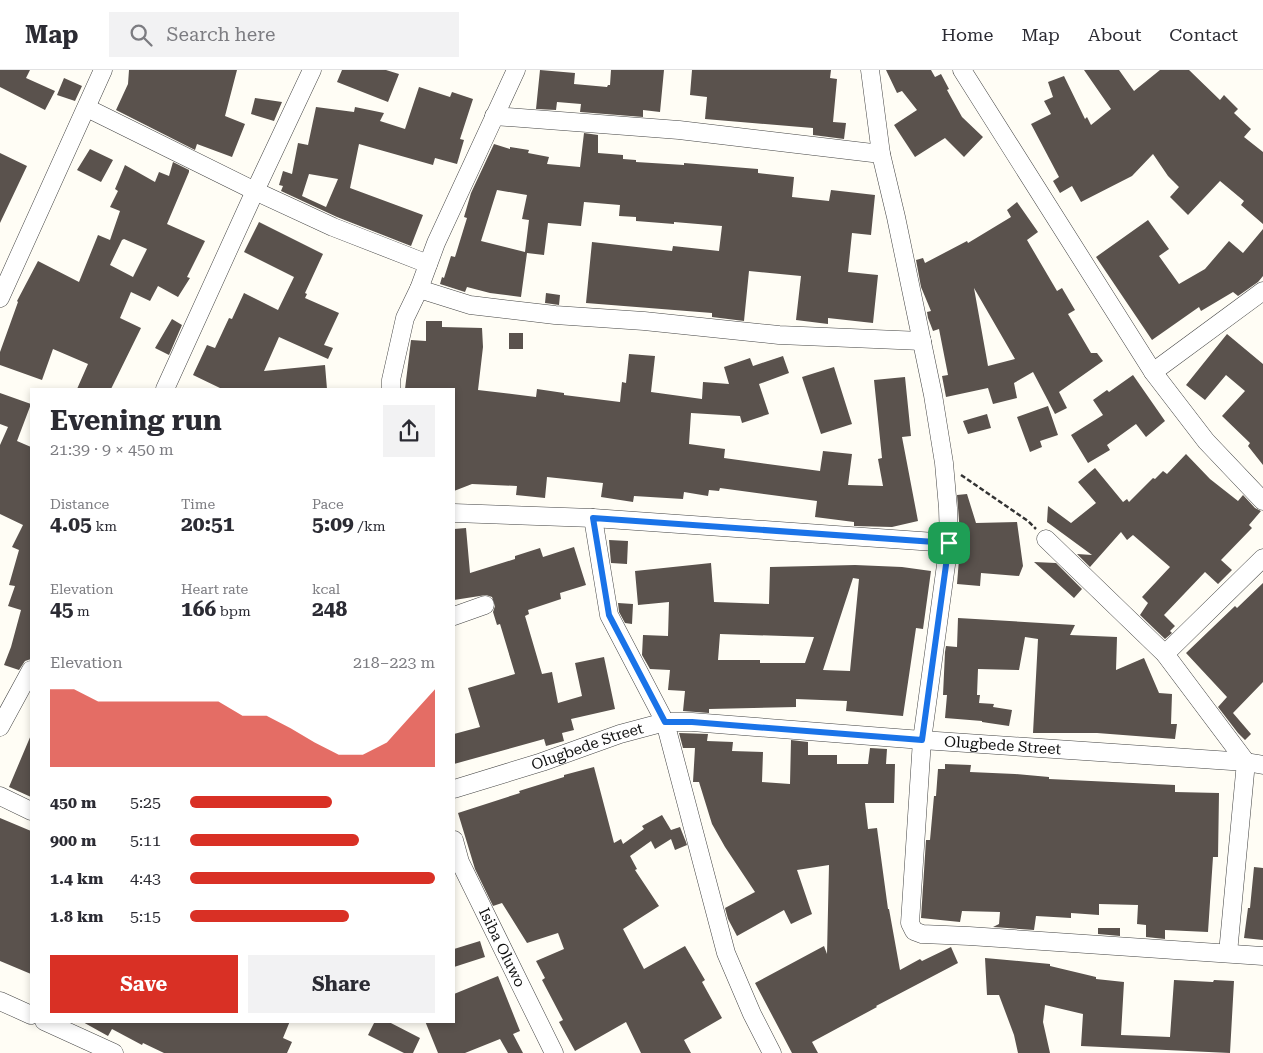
<!DOCTYPE html>
<html lang="en">
<head>
<meta charset="utf-8">
<style>
  :root { --surface:#fff; --page:#f2f2f3; --text:#2b2b33; --muted:#7c7c81; --line:#e1e1e2; --accent:#d93025 }
  body { margin:0; font-family:"Roboto Serif",serif; background:var(--page); color:var(--text); height:100vh; display:flex; flex-direction:column; font-size:19px; white-space:nowrap }
  * { box-sizing:border-box; margin:0 }
  p { font-size:16px; color:var(--muted) }
  .icon { flex:none; width:28px; height:28px; fill:none; stroke:currentColor; stroke-width:2; stroke-linecap:round; stroke-linejoin:round }
  .map { position:relative; flex:1; overflow:hidden }
  .details { position:absolute; left:30px; top:318px; width:425px; height:635px; display:flex; flex-direction:column; background:var(--surface); border-radius:0px; box-shadow:0 2px 8px #0003 }
  .details>* { flex:none }
  .pin { position:absolute; display:grid; place-items:center; width:42px; height:42px; color:#fff; margin:-21px; border-radius:10px; box-shadow:0 2px 8px #0006 }
  .round { display:grid; place-items:center; flex:none; width:52px; height:52px; border-radius:0px; background:var(--page) }
  .headline { display:flex; align-items:center; justify-content:space-between; height:85px; padding:0 20px }
  h1 { font-size:28px; font-weight:700; line-height:38px }
  .stats { display:grid; grid-template-columns:repeat(3,1fr); gap:8px; height:85px; padding:5px 20px }
  .stats div { display:grid; align-content:center }
  .stats b { font-size:21px; font-weight:700 }
  .stats small { font-size:14px; font-weight:400 }
  .stats p { font-size:14px }
  .chart { height:140px; padding:10px 20px }
  .chart p { display:flex; justify-content:space-between }
  .chart svg { width:100%; height:90px; margin-top:5px; fill:var(--accent); opacity:.7 }
  .cta { display:flex; gap:10px; margin-top:auto; padding:10px 20px }
  .cta a { flex:1; height:58px; border-radius:0px; background:var(--accent); color:#fff; font-size:20px; font-weight:700; line-height:58px; text-align:center }
  .cta a+a { background:var(--page); color:var(--text) }
  ul { padding:0 20px; list-style:none; font-size:16px }
  li { display:grid; grid-template-columns:80px 60px 1fr; align-items:center; height:38px }
  li i { height:12px; border-radius:6px; background:var(--accent) }
  header { display:flex; align-items:center; gap:30px; box-sizing:border-box; height:70px; padding:0 25px; background:var(--surface); border-bottom:1px solid var(--line) }
  header strong { font-size:24px }
  nav { display:flex; gap:28px; margin-inline-start:auto; font-size:18px }
  .search { width:350px; height:45px; background:var(--page); display:flex; align-items:center; gap:12px; box-sizing:border-box; padding:0 18px; border-radius:0px; color:var(--muted); font-size:19px }
  .map>svg:first-child { display:block }
  .building { fill:#5a524d; fill-rule:evenodd }
  .lines { fill:none; stroke-linecap:round; stroke-linejoin:round }
  .street-casing { stroke:#444; stroke-width:19 }
  .path { stroke:#333; stroke-width:2.5; stroke-dasharray:5 2.5; stroke-linecap:butt }
  .street { stroke:#fff; stroke-width:18 }
  .route-casing { stroke:#fff; stroke-width:10 }
  .route { stroke:#1a73e8; stroke-width:6 }
  .labels { text-anchor:middle; dominant-baseline:central; stroke-width:5; stroke-linejoin:round; paint-order:stroke }
  .street-label { font-size:15px; fill:#111; stroke:#fff }
</style>
</head>
<body>
<header>
<strong>Map</strong>
<div class="search"><svg class="icon" aria-label="search" viewBox="0 0 24 24"><circle cx="10" cy="10" r="6"/><path d="M15 15l6 6"/></svg>Search here</div>
<nav><a>Home</a><a>Map</a><a>About</a><a>Contact</a></nav>
</header>
<div class="map">
<svg width="1263" height="983" viewBox="0 0 1263 983">
  <rect width="100%" height="100%" fill="#fffdf5"/>
  <!-- building -->
  <path class="building" d="M 0,0 L 30,0 L 26,8 L 55,21 L 45,40 L 0,17 Z
    M 129,0 L 237,0 L 225,46 L 245,54 L 232,87 L 197,74 L 195,80 L 116,40 L 128,14 Z
    M 342,0 L 386,0 L 399,4 L 388,32 L 337,12 Z
    M 540,0 L 575,3 L 574,14 L 607,17 L 608,15 L 610,15 L 611,0 L 664,0 L 660,42 L 643,40 L 643,47 L 580,42 L 581,34 L 557,32 L 556,40 L 536,39 Z
    M 692,0 L 831,0 L 830,8 L 837,9 L 833,52 L 846,53 L 844,69 L 813,65 L 813,58 L 705,49 L 707,27 L 690,25 Z
    M 886,0 L 931,0 L 935,7 L 941,4 L 949,19 L 947,20 L 962,47 L 983,67 L 964,87 L 945,68 L 915,87 L 894,55 L 917,40 L 902,21 L 897,23 Z
    M 1084,0 L 1119,0 L 1134,21 L 1160,0 L 1189,0 L 1220,30 L 1224,25 L 1238,39 L 1234,43 L 1251,59 L 1244,67 L 1263,82 L 1263,154 L 1241,135 L 1244,131 L 1220,111 L 1188,145 L 1170,127 L 1179,117 L 1168,106 L 1153,84 L 1132,106 L 1081,132 L 1072,116 L 1060,123 L 1053,111 L 1059,107 L 1031,54 L 1051,44 L 1044,31 L 1053,27 L 1048,12 L 1064,6 L 1085,49 L 1087,47 L 1091,55 L 1111,39 Z
    M 64,8 L 82,16 L 75,31 L 57,25 Z
    M 419,17 L 450,27 L 452,22 L 473,29 L 460,69 L 464,70 L 457,94 L 435,88 L 433,95 L 359,74 L 350,118 L 423,145 L 411,176 L 337,147 L 281,121 L 283,116 L 279,115 L 283,101 L 292,104 L 298,73 L 308,75 L 316,37 L 354,42 L 355,37 L 384,43 L 380,51 L 405,59 ZM 309,104 L 338,109 L 326,137 L 302,126 Z
    M 255,28 L 282,32 L 274,51 L 251,44 Z
    M 584,63 L 598,65 L 598,83 L 623,85 L 623,89 L 636,90 L 636,92 L 684,95 L 684,93 L 758,99 L 758,103 L 794,107 L 792,127 L 829,131 L 831,120 L 875,125 L 871,165 L 852,163 L 848,202 L 878,205 L 873,253 L 828,248 L 828,254 L 796,250 L 801,206 L 749,201 L 744,251 L 712,247 L 712,243 L 586,233 L 592,172 L 672,181 L 673,176 L 719,181 L 722,156 L 674,152 L 674,154 L 636,151 L 636,147 L 619,146 L 620,135 L 584,132 L 581,156 L 548,153 L 544,185 L 527,183 L 521,227 L 490,223 L 467,217 L 465,222 L 440,214 L 442,207 L 444,208 L 451,186 L 455,187 L 467,148 L 464,147 L 471,123 L 494,74 L 510,79 L 510,77 L 529,80 L 528,83 L 549,87 L 547,94 L 580,97 ZM 497,120 L 527,125 L 522,149 L 529,150 L 525,182 L 481,171 Z
    M 90,79 L 113,90 L 101,112 L 77,100 Z
    M 0,83 L 27,96 L 0,153 Z
    M 173,92 L 189,100 L 189,102 L 167,154 L 205,171 L 187,207 L 190,208 L 178,227 L 158,216 L 150,231 L 131,222 L 120,248 L 141,258 L 111,319 L 77,319 L 88,294 L 53,279 L 42,310 L 0,295 L 0,282 L 18,232 L 17,231 L 38,191 L 79,212 L 98,165 L 110,170 L 120,141 L 110,137 L 118,121 L 115,119 L 125,95 L 155,112 L 159,102 L 169,106 ZM 124,169 L 147,179 L 133,207 L 110,195 L 122,170 Z
    M 1017,132 L 1038,162 L 1027,170 L 1057,221 L 1062,218 L 1075,240 L 1068,244 L 1091,283 L 1097,283 L 1103,291 L 1059,322 L 1067,338 L 1055,344 L 1033,302 L 1014,313 L 1017,328 L 993,334 L 988,318 L 946,327 L 942,306 L 948,305 L 939,259 L 933,261 L 928,248 L 927,242 L 931,241 L 921,217 L 916,190 L 923,188 L 925,193 L 967,171 L 968,173 L 1011,147 L 1007,140 ZM 974,218 L 1015,289 L 988,296 Z
    M 1148,150 L 1169,179 L 1159,186 L 1179,214 L 1205,199 L 1229,171 L 1243,183 L 1263,159 L 1263,206 L 1258,212 L 1238,226 L 1233,222 L 1201,241 L 1199,237 L 1152,270 L 1096,187 Z
    M 259,152 L 323,184 L 305,223 L 307,224 L 305,228 L 339,243 L 324,275 L 333,278 L 328,289 L 279,267 L 264,301 L 325,295 L 327,319 L 222,319 L 193,305 L 207,275 L 215,278 L 229,248 L 232,249 L 244,223 L 278,240 L 294,207 L 244,182 Z
    M 546,223 L 560,225 L 559,235 L 545,233 Z
    M 172,249 L 182,255 L 169,285 L 155,278 Z
    M 426,251 L 442,251 L 442,257 L 482,258 L 483,277 L 478,320 L 536,327 L 537,319 L 564,323 L 564,325 L 620,332 L 622,312 L 626,313 L 629,284 L 655,286 L 651,322 L 702,329 L 703,312 L 729,314 L 724,297 L 750,288 L 753,296 L 783,286 L 789,303 L 759,314 L 769,344 L 742,353 L 740,346 L 691,343 L 689,374 L 725,379 L 724,388 L 820,401 L 823,381 L 852,384 L 848,415 L 883,416 L 878,389 L 882,388 L 874,310 L 905,307 L 911,366 L 902,367 L 918,451 L 892,457 L 854,456 L 854,452 L 815,447 L 817,431 L 720,418 L 719,421 L 709,420 L 708,426 L 684,422 L 683,429 L 634,426 L 633,432 L 601,427 L 603,413 L 547,407 L 545,428 L 516,425 L 517,416 L 472,414 L 454,421 L 454,319 L 405,319 L 411,270 L 426,271 Z
    M 509,263 L 523,263 L 523,279 L 509,279 Z
    M 1227,264 L 1263,294 L 1263,395 L 1248,376 L 1250,373 L 1222,346 L 1245,321 L 1226,305 L 1205,330 L 1186,315 Z
    M 834,297 L 852,354 L 821,364 L 802,307 Z
    M 1133,305 L 1165,351 L 1146,367 L 1136,354 L 1107,375 L 1110,380 L 1088,393 L 1071,365 L 1103,345 L 1093,330 L 1107,320 L 1109,322 Z
    M 0,323 L 31,334 L 17,371 L 31,377 L 31,589 L 25,591 L 19,600 L 4,595 L 11,577 L 21,540 L 8,536 L 15,516 L 9,515 L 19,480 L 12,477 L 23,455 L 0,444 L 0,375 L 8,357 L 0,354 Z
    M 1048,336 L 1058,365 L 1040,371 L 1042,377 L 1030,382 L 1017,347 Z
    M 987,344 L 991,358 L 968,364 L 963,351 Z
    M 1186,384 L 1210,409 L 1238,431 L 1243,425 L 1255,438 L 1261,441 L 1249,455 L 1252,458 L 1221,490 L 1232,500 L 1218,514 L 1205,502 L 1164,545 L 1175,556 L 1170,561 L 1172,563 L 1165,569 L 1140,545 L 1148,533 L 1142,527 L 1170,497 L 1133,465 L 1127,470 L 1121,462 L 1090,497 L 1077,484 L 1092,485 L 1047,452 L 1048,436 L 1071,453 L 1096,433 L 1078,412 L 1095,398 L 1123,432 L 1127,429 L 1129,432 L 1153,408 L 1155,409 L 1163,401 L 1167,404 Z
    M 967,424 L 976,453 L 1017,452 L 1023,496 L 1019,506 L 981,503 L 980,516 L 957,514 L 959,489 L 962,489 L 957,425 Z
    M 466,458 L 470,503 L 515,489 L 515,486 L 540,478 L 543,487 L 574,477 L 586,515 L 560,523 L 561,529 L 528,540 L 529,544 L 525,546 L 542,604 L 552,602 L 558,633 L 582,626 L 575,593 L 604,587 L 615,639 L 571,649 L 574,660 L 562,663 L 564,671 L 546,676 L 544,669 L 454,694 L 454,664 L 480,657 L 468,618 L 515,604 L 500,554 L 497,555 L 493,542 L 495,536 L 492,527 L 486,525 L 454,530 L 454,459 Z
    M 609,470 L 628,471 L 627,494 L 611,493 Z
    M 1034,492 L 1056,493 L 1082,519 L 1074,528 Z
    M 711,493 L 714,532 L 741,533 L 769,534 L 770,497 L 855,495 L 902,497 L 931,501 L 923,559 L 916,558 L 903,646 L 846,641 L 847,631 L 796,629 L 796,637 L 709,639 L 709,643 L 683,641 L 685,621 L 668,620 L 670,600 L 650,599 L 642,585 L 643,565 L 668,566 L 669,532 L 638,535 L 635,501 ZM 853,508 L 859,509 L 850,601 L 823,600 ZM 720,564 L 814,567 L 805,593 L 760,593 L 760,590 L 718,590 Z
    M 1263,513 L 1263,612 L 1233,643 L 1251,664 L 1245,670 L 1238,663 L 1218,637 L 1227,627 L 1186,583 L 1235,536 L 1237,538 Z
    M 618,533 L 633,534 L 632,554 L 625,553 L 619,542 Z
    M 958,548 L 1075,555 L 1070,565 L 1117,567 L 1116,600 L 1144,588 L 1159,623 L 1172,624 L 1171,654 L 1177,654 L 1175,669 L 1097,663 L 1033,663 L 1038,569 L 1025,567 L 1019,600 L 978,599 L 977,625 L 980,625 L 979,633 L 994,634 L 993,637 L 1012,640 L 1009,656 L 982,652 L 982,651 L 945,648 L 947,625 L 943,625 L 945,582 L 946,576 L 957,577 Z
    M 679,663 L 708,664 L 707,671 L 733,672 L 732,681 L 763,682 L 762,712 L 790,714 L 791,670 L 808,672 L 808,685 L 837,685 L 837,694 L 868,694 L 870,678 L 887,679 L 886,694 L 895,694 L 894,733 L 865,733 L 868,759 L 877,758 L 888,839 L 889,839 L 900,900 L 920,889 L 922,891 L 951,877 L 958,893 L 876,936 L 877,937 L 812,972 L 818,983 L 792,983 L 755,913 L 824,876 L 827,884 L 829,795 L 797,800 L 812,844 L 791,854 L 784,840 L 737,866 L 728,849 L 725,838 L 755,822 L 725,777 L 712,754 L 699,712 L 693,712 L 695,678 L 683,678 Z
    M 31,665 L 31,727 L 9,717 Z
    M 945,694 L 971,695 L 970,702 L 1015,704 L 1049,707 L 1049,709 L 1175,715 L 1175,722 L 1219,723 L 1218,787 L 1213,787 L 1208,862 L 1165,860 L 1165,869 L 1146,867 L 1146,855 L 1137,854 L 1138,835 L 1099,834 L 1099,845 L 1071,843 L 1071,848 L 1036,846 L 1034,860 L 993,857 L 999,854 L 1000,842 L 962,841 L 960,852 L 921,848 L 926,770 L 930,770 L 934,726 L 936,726 L 938,699 L 945,699 Z
    M 594,697 L 614,773 L 621,769 L 623,774 L 644,759 L 642,756 L 662,745 L 671,760 L 680,757 L 686,772 L 687,775 L 675,780 L 671,769 L 655,779 L 651,771 L 630,786 L 637,799 L 635,800 L 659,836 L 623,859 L 644,899 L 685,876 L 705,910 L 702,912 L 722,948 L 684,970 L 691,983 L 641,983 L 626,952 L 575,981 L 559,952 L 563,950 L 542,910 L 545,908 L 536,891 L 564,879 L 558,863 L 527,873 L 502,833 L 493,836 L 475,799 L 458,743 L 520,723 L 519,721 L 564,707 L 564,705 Z
    M 0,748 L 31,761 L 31,904 L 0,891 Z
    M 1254,797 L 1263,798 L 1263,870 L 1244,868 L 1248,838 L 1250,838 Z
    M 1098,858 L 1120,858 L 1120,866 L 1098,864 Z
    M 480,871 L 485,887 L 454,897 L 454,879 Z
    M 985,888 L 1050,894 L 1050,896 L 1096,907 L 1096,909 L 1124,912 L 1121,965 L 1170,967 L 1174,910 L 1213,912 L 1214,910 L 1234,911 L 1230,983 L 1081,976 L 1083,944 L 1045,935 L 1043,952 L 1050,983 L 1018,983 L 1014,965 L 999,925 L 987,925 Z
    M 498,906 L 520,961 L 513,964 L 523,983 L 508,983 L 500,969 L 465,983 L 438,983 L 425,951 L 454,951 L 454,924 Z
    M 81,951 L 290,951 L 283,968 L 292,972 L 287,983 L 164,983 L 143,973 L 142,975 L 112,959 L 108,966 Z
    M 375,951 L 387,951 L 420,968 L 413,983 L 404,983 L 368,965 Z"/>
  <g class="lines">
    <defs>
      <g id="street">
        <path d="M 870,0 L 881,84 L 896,147 L 933,325 L 944,393 L 948,438 L 949,473 L 922,670 L 910,853 L 914,861 L 922,864 L 969,866 L 1263,886"/>
        <path d="M 962,0 L 1153,302 L 1206,371 L 1263,431"/>
        <path d="M 87,38 L 255,121 L 333,157 L 428,194"/>
        <path d="M 494,46 L 679,60 L 881,84"/>
        <path d="M 419,219 L 470,235 L 555,245 L 644,251 L 779,265 L 922,271"/>
        <path d="M 0,228 L 103,0"/>
        <path d="M 1153,302 L 1263,221"/>
        <path d="M 165,319 L 255,121 L 312,0"/>
        <path d="M 391,319 L 391,310 L 405,248 L 419,219 L 436,173 L 516,0"/>
        <path d="M 454,443 L 593,448 L 949,473"/>
        <path d="M 593,448 L 609,545 L 665,652 L 726,883 L 752,944 L 772,983"/>
        <path d="M 1046,469 L 1165,584 L 1246,692 L 1228,883"/>
        <path d="M 454,546 L 485,535"/>
        <path d="M 1165,584 L 1263,488"/>
        <path d="M 0,657 L 31,600"/>
        <path id="s1" d="M 454,719 L 542,692 L 620,664 L 665,652 L 692,652 L 922,670 L 1246,692 L 1263,695"/>
        <path d="M 0,726 L 31,741"/>
        <path id="s2" d="M 454,770 L 460,792 L 554,983"/>
        <path d="M 0,931 L 31,945"/>
        <path d="M 44,951 L 114,983"/>
      </g>
    </defs>
    <!-- street casing -->
    <use href="#street" class="street-casing"/>
    <!-- path -->
    <path class="path" d="M 961,405 L 1028,451 L 1036,459"/>
    <!-- street -->
    <use href="#street" class="street"/>
  </g>
  <g class="lines">
    <defs>
      <path id="route" d="M 593,448 L 949,473 L 922,670 L 692,652 L 665,652 L 609,545 Z"/>
    </defs>
    <!-- route casing -->
    <use href="#route" class="route-casing"/>
    <!-- route -->
    <use href="#route" class="route"/>
  </g>
  <g class="labels">
    <!-- street labels -->
    <g class="street-label">
      <text stroke="none"><textPath href="#s1" startOffset="140">Olugbede Street</textPath></text>
      <text stroke="none"><textPath href="#s1" startOffset="560">Olugbede Street</textPath></text>
      <text stroke="none"><textPath href="#s2" startOffset="118">Isiba Oluwo</textPath></text>
    </g>
  </g>
</svg>
<div class="pin" style="left:949px;top:473px;background:#1e9e55"><svg class="icon" aria-label="arrive" viewBox="0 0 24 24"><path d="M6 21V4h12l-3 4 3 4H6"/></svg></div>
<section class="details">
<div class="headline"><div><h1>Evening run</h1><p>21:39 · 9 × 450 m</p></div><a class="round"><svg class="icon" aria-label="share" viewBox="0 0 24 24"><path d="M12 15V3M7 8l5-5 5 5M5 13v7h14v-7"/></svg></a></div>
<div class="stats">
<div><p>Distance</p><b>4.05<small> km</small></b></div>
<div><p>Time</p><b>20:51</b></div>
<div><p>Pace</p><b>5:09<small> /km</small></b></div>
</div>
<div class="stats">
<div><p>Elevation</p><b>45<small> m</small></b></div>
<div><p>Heart rate</p><b>166<small> bpm</small></b></div>
<div><p>kcal</p><b>248</b></div>
</div>
<div class="chart"><p><span>Elevation</span>218–223 m</p>
<svg viewBox="0 0 160 44" preserveAspectRatio="none"><path d="M0 44V6L10 6L20 12L30 12L40 12L50 12L60 12L70 12L80 19L90 19L100 25L110 32L120 38L130 38L140 32L150 19L160 6V44z"/></svg>
</div>
<ul>
<li><b>450 m</b>5:25<i style="width:58%"></i></li>
<li><b>900 m</b>5:11<i style="width:69%"></i></li>
<li><b>1.4 km</b>4:43<i style="width:100%"></i></li>
<li><b>1.8 km</b>5:15<i style="width:65%"></i></li>
</ul>
<div class="cta"><a>Save</a><a>Share</a></div>
</section>
</div>
</body>
</html>
